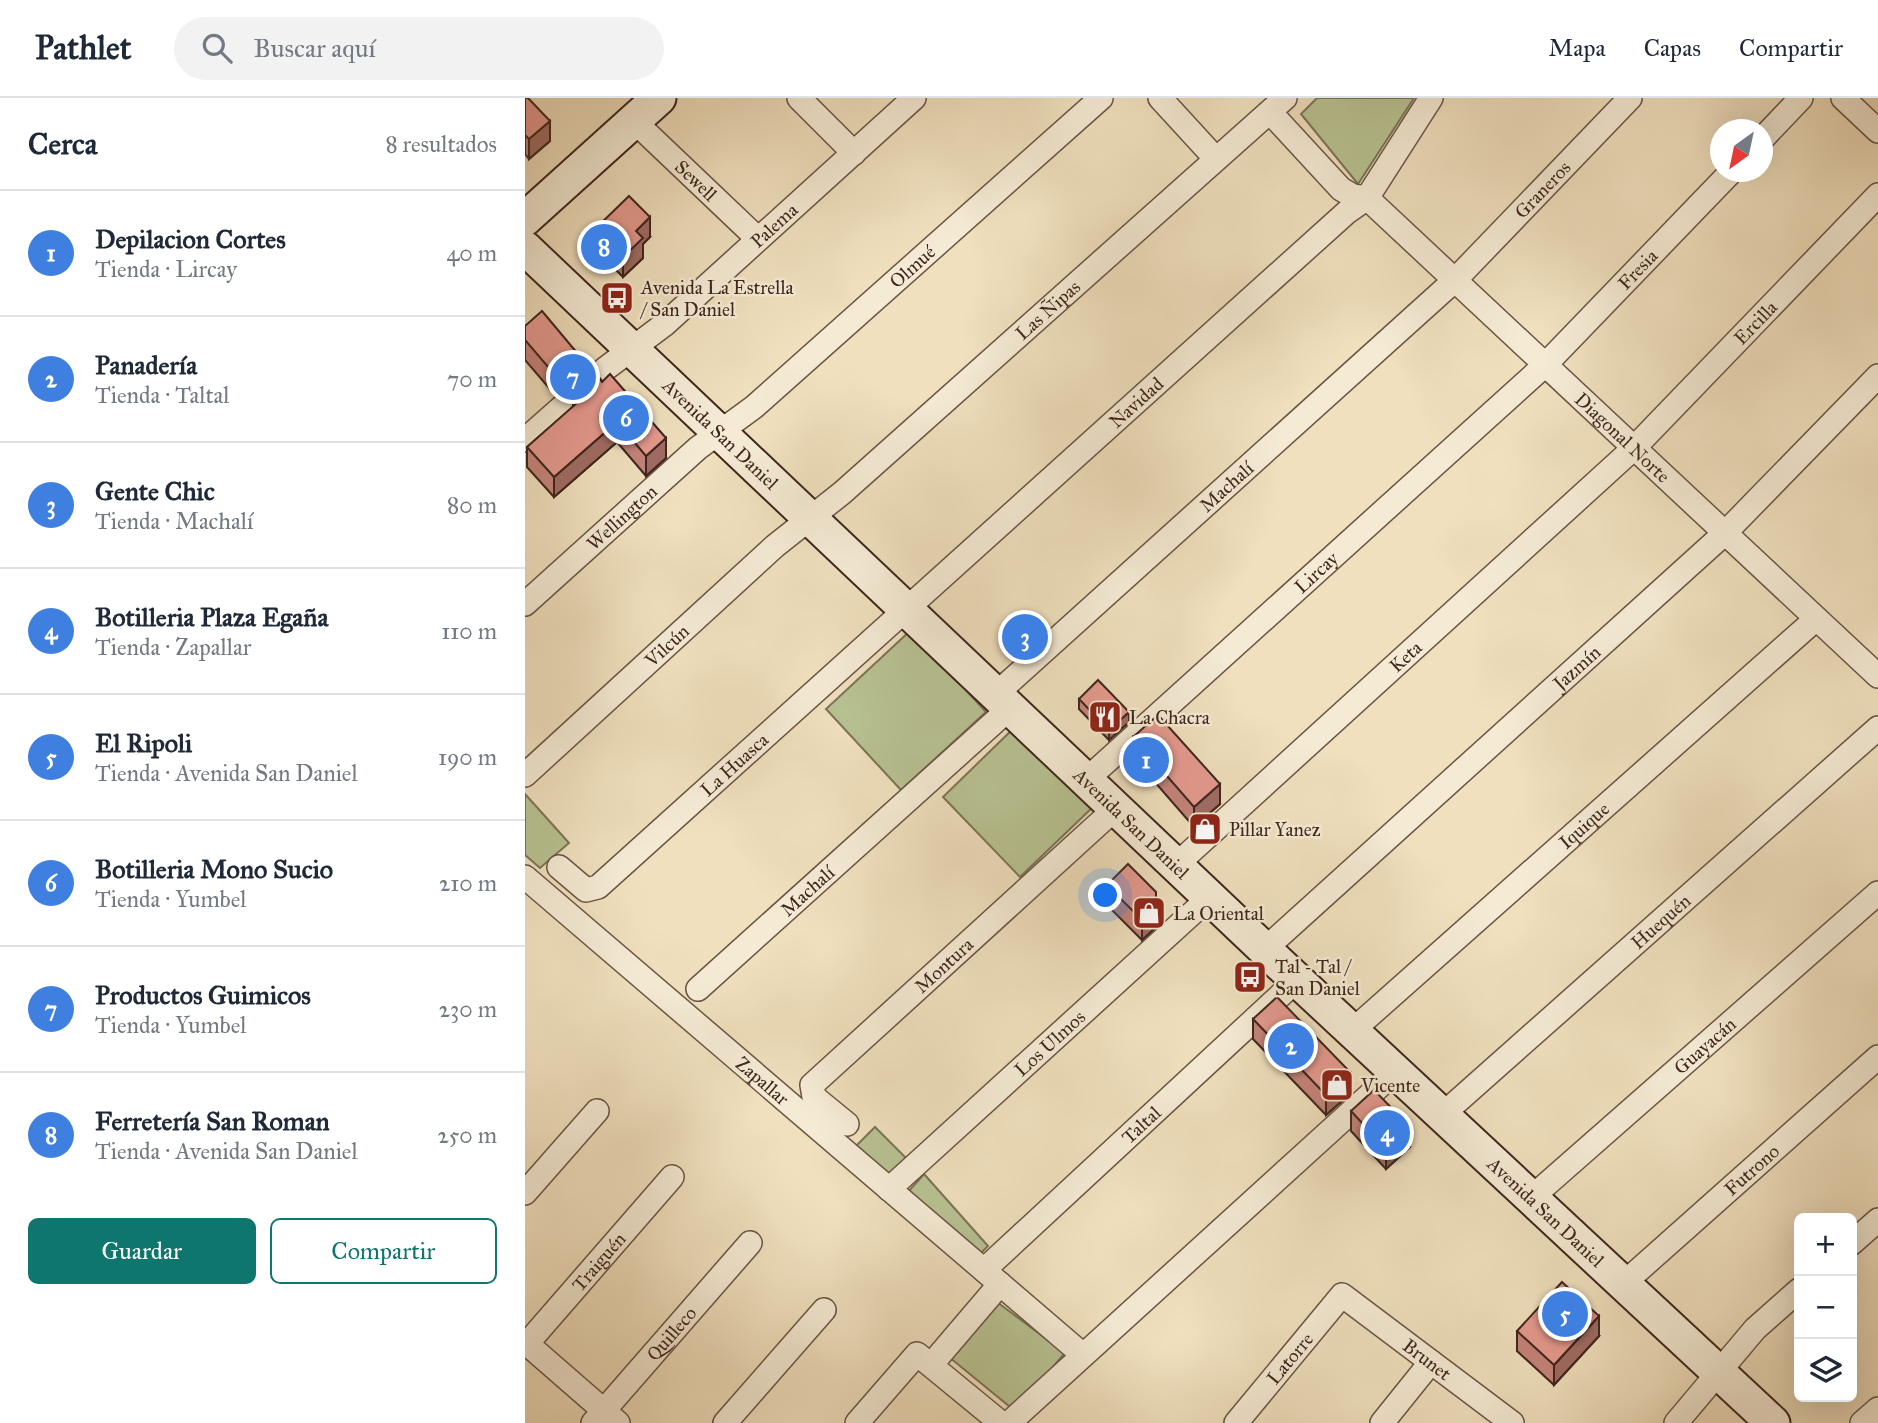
<!DOCTYPE html>
<html lang="es">
<head>
<meta charset="utf-8">
<style>
  body { margin:0; font-family:"IM FELL Great Primer",serif; background:#f2f2f3; color:#1f2937 }
  .controls { position:absolute; right:21px; bottom:21px; display:grid; overflow:hidden; border-radius:10px; box-shadow:0 7px 28px #0002 }
  .controls button { width:63px; height:63px; display:grid; place-items:center; padding:0; border:0; border-bottom:2px solid #e0e1e3; background:#fff; color:#1f2937; font:35px sans-serif }
  .compass { position:absolute; left:1185px; top:21px; width:63px; height:63px; border-radius:50%; background:#fff; box-shadow:0 7px 28px #0002; rotate:213deg }
  .you { position:absolute; left:581px; top:798px; width:24px; height:24px; margin:-18px; border:5px solid #fff; border-radius:50%; background:#1a73e8; box-shadow:0 0 0 10px #1a73e833 }
  .badge { display:grid; place-items:center; width:46px; height:46px; border-radius:50%; background:#0f766e; color:#fff; font-size:23px; font-weight:700 }
  .pin { position:absolute; translate:-50% -50%; border:4px solid #fff; box-shadow:0 2px 7px #0006 }
  .list { margin:0; padding:0; list-style:none }
  h2 { display:flex; justify-content:space-between; align-items:center; height:91px; margin:0; padding:0 28px; font-size:30px }
  h2 small { font-size:23px; font-weight:400; color:#747a83 }
  .list li { display:grid; grid-template-columns:46px 1fr auto; gap:21px; align-items:center; box-sizing:border-box; height:126px; padding:0 28px; border-top:2px solid #e0e1e3 }
  .list b { display:block; font-size:26px; white-space:nowrap }
  .list p { margin:0; font-size:23px; white-space:nowrap; color:#747a83 }
  .list em { font-size:23px; font-style:normal; color:#747a83 }
  .actions { display:flex; gap:14px; padding:21px 28px }
  .actions a { flex:1; padding:16px 0; border:2px solid #0f766e; border-radius:10px; text-align:center; font-size:24px; color:#0f766e }
  .actions .main { background:#0f766e; color:#fff }
  .icon { flex:none; width:38px; height:38px; fill:none; stroke:currentColor; stroke-width:2; stroke-linecap:round; stroke-linejoin:round }
  .map { position:relative; flex:none; width:1353px; height:1325px; overflow:hidden }
  header { display:flex; align-items:center; gap:42px; box-sizing:border-box; height:98px; padding:0 35px; background:#fff; border-bottom:2px solid #e0e1e3 }
  header strong { font-size:33px }
  nav { display:flex; gap:38px; margin-inline-start:auto; font-size:24px }
  .search { width:490px; height:63px; background:#f2f2f3; display:flex; align-items:center; gap:18px; box-sizing:border-box; padding:0 24px; border-radius:38px; color:#747a83; font-size:26px }
  main { display:flex }
  aside { flex:1; background:#fff }
  .map>svg:first-child { display:block }
  .green { fill:#b8c292; stroke:#7b7458; stroke-width:2 }
  .lines { fill:none; stroke-linecap:round; stroke-linejoin:round }
  .street-casing { stroke:#6a5445; stroke-width:26 }
  .secondary-casing { stroke:#3e261d; stroke-width:37 }
  .street { stroke:#f5ebd5; stroke-width:23 }
  .secondary { stroke:#f5ebd5; stroke-width:33 }
  .wall { fill:#c5847b; stroke:#3e261d; stroke-width:2 }
  .shaded-wall { fill:#a06c64; stroke:#3e261d; stroke-width:2 }
  .building { fill:#e59a8f; stroke:#3e261d; stroke-width:2 }
  .labels { text-anchor:middle; dominant-baseline:central; stroke-width:5; stroke-linejoin:round; paint-order:stroke }
  .street-label { font-size:19px; fill:#3e261d; stroke:#f5ebd5 }
  .poi-label { font-size:19px; fill:#3e261d; stroke:#f5ebd5; text-anchor:start }
</style>
</head>
<body>
<header>
<strong>Pathlet</strong>
<div class="search"><svg class="icon" aria-label="search" viewBox="0 0 24 24"><circle cx="10" cy="10" r="6"/><path d="M15 15l6 6"/></svg>Buscar aquí</div>
<nav><a>Mapa</a><a>Capas</a><a>Compartir</a></nav>
</header>
<main>
<aside>
<h2>Cerca<small>8 resultados</small></h2>
<ul class="list">
<li><span class="badge" style="background:#3f7fe0">1</span><div><b>Depilacion Cortes</b><p>Tienda · Lircay</p></div><em>40 m</em></li>
<li><span class="badge" style="background:#3f7fe0">2</span><div><b>Panadería</b><p>Tienda · Taltal</p></div><em>70 m</em></li>
<li><span class="badge" style="background:#3f7fe0">3</span><div><b>Gente Chic</b><p>Tienda · Machalí</p></div><em>80 m</em></li>
<li><span class="badge" style="background:#3f7fe0">4</span><div><b>Botilleria Plaza Egaña</b><p>Tienda · Zapallar</p></div><em>110 m</em></li>
<li><span class="badge" style="background:#3f7fe0">5</span><div><b>El Ripoli</b><p>Tienda · Avenida San Daniel</p></div><em>190 m</em></li>
<li><span class="badge" style="background:#3f7fe0">6</span><div><b>Botilleria Mono Sucio</b><p>Tienda · Yumbel</p></div><em>210 m</em></li>
<li><span class="badge" style="background:#3f7fe0">7</span><div><b>Productos Guimicos</b><p>Tienda · Yumbel</p></div><em>230 m</em></li>
<li><span class="badge" style="background:#3f7fe0">8</span><div><b>Ferretería San Roman</b><p>Tienda · Avenida San Daniel</p></div><em>250 m</em></li>
</ul>
<div class="actions"><a class="main">Guardar</a><a>Compartir</a></div>
</aside>
<div class="map">
<svg width="1353" height="1325" viewBox="0 0 1353 1325">
  <rect width="100%" height="100%" fill="#f0e0be"/>
  <filter id="stains"><feTurbulence type="fractalNoise" baseFrequency=".00286" numOctaves="4"/><feColorMatrix values="0 0 0 0 .2 0 0 0 0 .09 0 0 0 0 .02 0 0 0 .5 -.17"/></filter>
  <radialGradient id="worn" r=".72"><stop offset=".6" stop-color="#630" stop-opacity="0"/><stop offset="1" stop-color="#630" stop-opacity=".3"/></radialGradient>
  <g class="green">
    <polygon points="792,0 889,0 833,86 776,16"/>
    <polygon points="386,532 461,614 376,692 301,611"/>
    <polygon points="492,627 570,707 495,779 418,699"/>
    <polygon points="0,696 44,745 15,770 0,757"/>
    <polygon points="350,1029 382,1061 363,1081 330,1049"/>
    <polygon points="399,1076 463,1148 454,1157 383,1094"/>
    <polygon points="472,1204 540,1255 490,1313 424,1259"/>
  </g>
  <g class="lines">
    <defs>
      <g id="street">
        <polyline points="274,0 329,55"/>
        <polyline points="635,0 691,61"/>
        <polyline points="1318,0 1353,33"/>
        <path id="s1" d="M745,14l71,77 12,7 14,2 511,478"/>
        <path id="s2" d="M109,23l124,118"/>
        <polyline points="1238,40 1276,0"/>
        <path id="s3" d="M0,342l80,-71 60,-45 249,-226"/>
        <path id="s4" d="M0,506l173,-156 56,-41 347,-309"/>
        <path id="s5" d="M471,596l459,-414 175,-182"/>
        <path id="s6" d="M0,677l250,-229 67,-53 443,-395"/>
        <path id="s7" d="M561,682l459,-415 186,-193"/>
        <path id="s8" d="M651,767l458,-417 244,-253"/>
        <path id="s9" d="M34,769l27,23 12,-3 749,-675 20,-14 64,-100"/>
        <path id="s10" d="M0,779l558,478"/>
        <path id="s11" d="M740,851l460,-416 153,-157"/>
        <path id="s12" d="M173,891l312,-281"/>
        <path id="s13" d="M827,933l464,-412"/>
        <path id="s14" d="M917,1017l436,-387"/>
        <path id="s15" d="M322,1026l-33,-27 -2,-12 304,-277"/>
        <path id="s16" d="M364,1091l321,-292"/>
        <polyline points="0,1095 72,1013"/>
        <path id="s17" d="M1006,1100l347,-305"/>
        <polyline points="1327,1145 1353,1122"/>
        <path id="s18" d="M459,1172l313,-290"/>
        <path id="s19" d="M1098,1186l255,-227"/>
        <polyline points="0,1244 93,1325"/>
        <path id="s20" d="M0,1248l147,-169"/>
        <polyline points="406,1267 475,1186"/>
        <path id="s21" d="M68,1325l157,-180"/>
        <polyline points="200,1325 299,1212"/>
        <polyline points="332,1325 392,1256 476,1325"/>
        <polyline points="484,1325 870,974"/>
        <path id="s22" d="M711,1325l106,-128 170,128"/>
        <polyline points="857,1325 906,1264"/>
        <polyline points="1151,1325 1230,1231 1274,1192"/>
        <polyline points="1337,1325 1353,1311"/>
      </g>
      <g id="secondary">
        <polyline points="0,121 134,0"/>
        <path id="s23" d="M0,150l756,717 492,458"/>
      </g>
    </defs>
    <use href="#street" class="street-casing"/>
    <use href="#secondary" class="secondary-casing"/>
    <use href="#street" class="street"/>
    <use href="#secondary" class="secondary"/>
  </g>
  <g class="wall">
    <polygon points="0,0 25,43 4,61 0,56"/>
    <polygon points="70,131 125,139 118,146 118,160 98,179 70,151"/>
    <polygon points="0,228 53,276 30,297 0,262"/>
    <polygon points="72,277 141,360 121,378 92,344 29,399 2,369 2,349 48,309 48,298"/>
    <polygon points="483,535 516,537 495,555 483,540"/>
    <polygon points="554,601 604,624 584,642 554,611"/>
    <polygon points="608,639 695,706 669,729 608,659"/>
    <polygon points="582,787 631,829 617,842 582,807"/>
    <polygon points="728,921 826,995 801,1017 728,941"/>
    <polygon points="826,1013 885,1049 861,1071 826,1033"/>
    <polygon points="992,1233 1074,1238 1029,1287 992,1253"/>
  </g>
  <g class="shaded-wall">
    <polygon points="25,23 25,43 4,61 4,41"/>
    <polygon points="125,119 125,139 118,146 118,160 98,179 98,159 111,133"/>
    <polygon points="53,256 53,276 30,297 30,277"/>
    <polygon points="92,324 92,344 29,399 29,379"/>
    <polygon points="141,340 141,360 121,378 121,358"/>
    <polygon points="516,532 516,537 495,555 495,550"/>
    <polygon points="604,614 604,624 584,642 584,632"/>
    <polygon points="695,686 695,706 669,729 669,709"/>
    <polygon points="631,809 631,829 617,842 617,822"/>
    <polygon points="826,975 826,995 801,1017 801,997"/>
    <polygon points="885,1029 885,1049 861,1071 861,1051"/>
    <polygon points="1074,1218 1074,1238 1029,1287 1029,1267"/>
  </g>
  <g class="building">
    <polygon points="0,0 3,0 25,23 4,41 0,37"/>
    <polygon points="104,98 125,119 111,133 118,140 98,159 70,131"/>
    <polygon points="17,213 53,256 30,277 0,242 0,228"/>
    <polygon points="85,276 141,340 121,358 92,324 29,379 2,349 53,304 48,298 72,277 77,284"/>
    <polygon points="504,518 516,532 495,550 483,535"/>
    <polygon points="573,582 604,614 584,632 554,601"/>
    <polygon points="633,617 695,686 669,709 608,639"/>
    <polygon points="603,766 631,794 631,809 617,822 582,787"/>
    <polygon points="752,899 826,975 801,997 728,921"/>
    <polygon points="849,992 885,1029 861,1051 826,1013"/>
    <polygon points="1037,1184 1074,1218 1029,1267 992,1233"/>
  </g>
  <defs>
    <symbol id="bus-square" viewBox="-11 -11 22 22"><rect x="-9" y="-9" width="18" height="18" rx="4" fill="#8f2418" stroke="#f5ebd5"/><path d="M-5-6H5V4H4V6H2V4H-2V6H-4V4H-5ZM-3.5-4V0h7V-4ZM-3.5 1.2v1.5H-2V1.2ZM2 1.2v1.5H3.5V1.2Z" fill="#fff"/></symbol>
    <symbol id="restaurant-square" viewBox="-11 -11 22 22"><rect x="-9" y="-9" width="18" height="18" rx="4" fill="#8f2418" stroke="#f5ebd5"/><path d="M-5-6h1v4h1v-4h1v4h1v-4h1v5L-1.5 .5V6h-2V.5L-5-1ZM5-6V6H3V1.5H1.5Q1.5-4 5-6Z" fill="#fff"/></symbol>
    <symbol id="shop-square" viewBox="-11 -11 22 22"><rect x="-9" y="-9" width="18" height="18" rx="4" fill="#8f2418" stroke="#f5ebd5"/><path d="M-5-2.5h2.3a2.7 3.5 0 0 1 5.4 0H5L5.5 6h-11ZM-1.5-2.5h3a1.5 2.3 0 0 0-3 0Z" fill="#fff"/></symbol>
  </defs>
  <g fill-rule="evenodd">
    <use href="#bus-square" x="73" y="181" width="38" height="38"/>
    <use href="#restaurant-square" x="561" y="600" width="38" height="38"/>
    <use href="#shop-square" x="661" y="712" width="38" height="38"/>
    <use href="#shop-square" x="605" y="796" width="38" height="38"/>
    <use href="#bus-square" x="706" y="860" width="38" height="38"/>
    <use href="#shop-square" x="793" y="968" width="38" height="38"/>
  </g>
  <g class="labels">
    <g class="street-label">
      <text stroke="none"><textPath href="#s2" startOffset="86">Sewell</textPath></text>
      <text stroke="none"><textPath href="#s5" startOffset="744">Graneros</textPath></text>
      <text stroke="none"><textPath href="#s3" startOffset="329">Palema</textPath></text>
      <text stroke="none"><textPath href="#s4" startOffset="514">Olmué</textPath></text>
      <text stroke="none"><textPath href="#s7" startOffset="752">Fresia</textPath></text>
      <text stroke="none"><textPath href="#s6" startOffset="700">Las Ñipas</textPath></text>
      <text stroke="none"><textPath href="#s8" startOffset="794">Ercilla</textPath></text>
      <text stroke="none"><textPath href="#s9" startOffset="772">Navidad</textPath></text>
      <text stroke="none"><textPath href="#s23" startOffset="270">Avenida San Daniel</textPath></text>
      <text stroke="none"><textPath href="#s1" startOffset="483">Diagonal Norte</textPath></text>
      <text stroke="none"><textPath href="#s5" startOffset="310">Machalí</textPath></text>
      <text stroke="none"><textPath href="#s4" startOffset="130">Wellington</textPath></text>
      <text stroke="none"><textPath href="#s7" startOffset="310">Lircay</textPath></text>
      <text stroke="none"><textPath href="#s6" startOffset="192">Vilcún</textPath></text>
      <text stroke="none"><textPath href="#s8" startOffset="310">Keta</textPath></text>
      <text stroke="none"><textPath href="#s11" startOffset="420">Jazmín</textPath></text>
      <text stroke="none"><textPath href="#s9" startOffset="231">La Huasca</textPath></text>
      <text stroke="none"><textPath href="#s23" startOffset="836">Avenida San Daniel</textPath></text>
      <text stroke="none"><textPath href="#s13" startOffset="310">Iquique</textPath></text>
      <text stroke="none"><textPath href="#s12" startOffset="147">Machalí</textPath></text>
      <text stroke="none"><textPath href="#s14" startOffset="292">Huequén</textPath></text>
      <text stroke="none"><textPath href="#s15" startOffset="233">Montura</textPath></text>
      <text stroke="none"><textPath href="#s16" startOffset="217">Los Ulmos</textPath></text>
      <text stroke="none"><textPath href="#s17" startOffset="231">Guayacán</textPath></text>
      <text stroke="none"><textPath href="#s10" startOffset="313">Zapallar</textPath></text>
      <text stroke="none"><textPath href="#s18" startOffset="214">Taltal</textPath></text>
      <text stroke="none"><textPath href="#s19" startOffset="172">Futrono</textPath></text>
      <text stroke="none"><textPath href="#s23" startOffset="1404">Avenida San Daniel</textPath></text>
      <text stroke="none"><textPath href="#s20" startOffset="112">Traiguén</textPath></text>
      <text stroke="none"><textPath href="#s21" startOffset="119">Quilleco</textPath></text>
      <text stroke="none"><textPath href="#s22" startOffset="84">Latorre</textPath></text>
      <text stroke="none"><textPath href="#s22" startOffset="273">Brunet</textPath></text>
    </g>
    <g class="poi-label">
      <text x="116" y="189">Avenida La Estrella<tspan x="116" dy="22">/ San Daniel</tspan></text>
      <text x="604" y="619">La Chacra</text>
      <text x="704" y="731">Pillar Yanez</text>
      <text x="648" y="815">La Oriental</text>
      <text x="750" y="868">Tal - Tal /<tspan x="750" dy="22">San Daniel</tspan></text>
      <text x="836" y="987">Vicente</text>
    </g>
  </g>
  <rect width="100%" height="100%" filter="url(#stains)"/>
  <rect width="100%" height="100%" fill="url(#worn)"/>
</svg>
<div class="controls">
<button>+</button>
<button>−</button>
<button><svg class="icon" aria-label="layers" viewBox="0 0 24 24"><path d="M12 4l9 5-9 5-9-5zM3 14l9 5 9-5"/></svg></button>
</div>
<svg class="compass" viewBox="-18 -18 36 36"><path d="M0-13l5 13h-10z" fill="#e53935"/><path d="M0 13l5-13h-10z" fill="#747a83"/></svg>
<div class="you"></div>
<div class="pin badge" style="left:621px;top:662px;background:#3f7fe0">1</div>
<div class="pin badge" style="left:766px;top:948px;background:#3f7fe0">2</div>
<div class="pin badge" style="left:500px;top:539px;background:#3f7fe0">3</div>
<div class="pin badge" style="left:862px;top:1035px;background:#3f7fe0">4</div>
<div class="pin badge" style="left:1040px;top:1216px;background:#3f7fe0">5</div>
<div class="pin badge" style="left:101px;top:320px;background:#3f7fe0">6</div>
<div class="pin badge" style="left:48px;top:279px;background:#3f7fe0">7</div>
<div class="pin badge" style="left:79px;top:149px;background:#3f7fe0">8</div>
</div>
</main>
</body>
</html>
